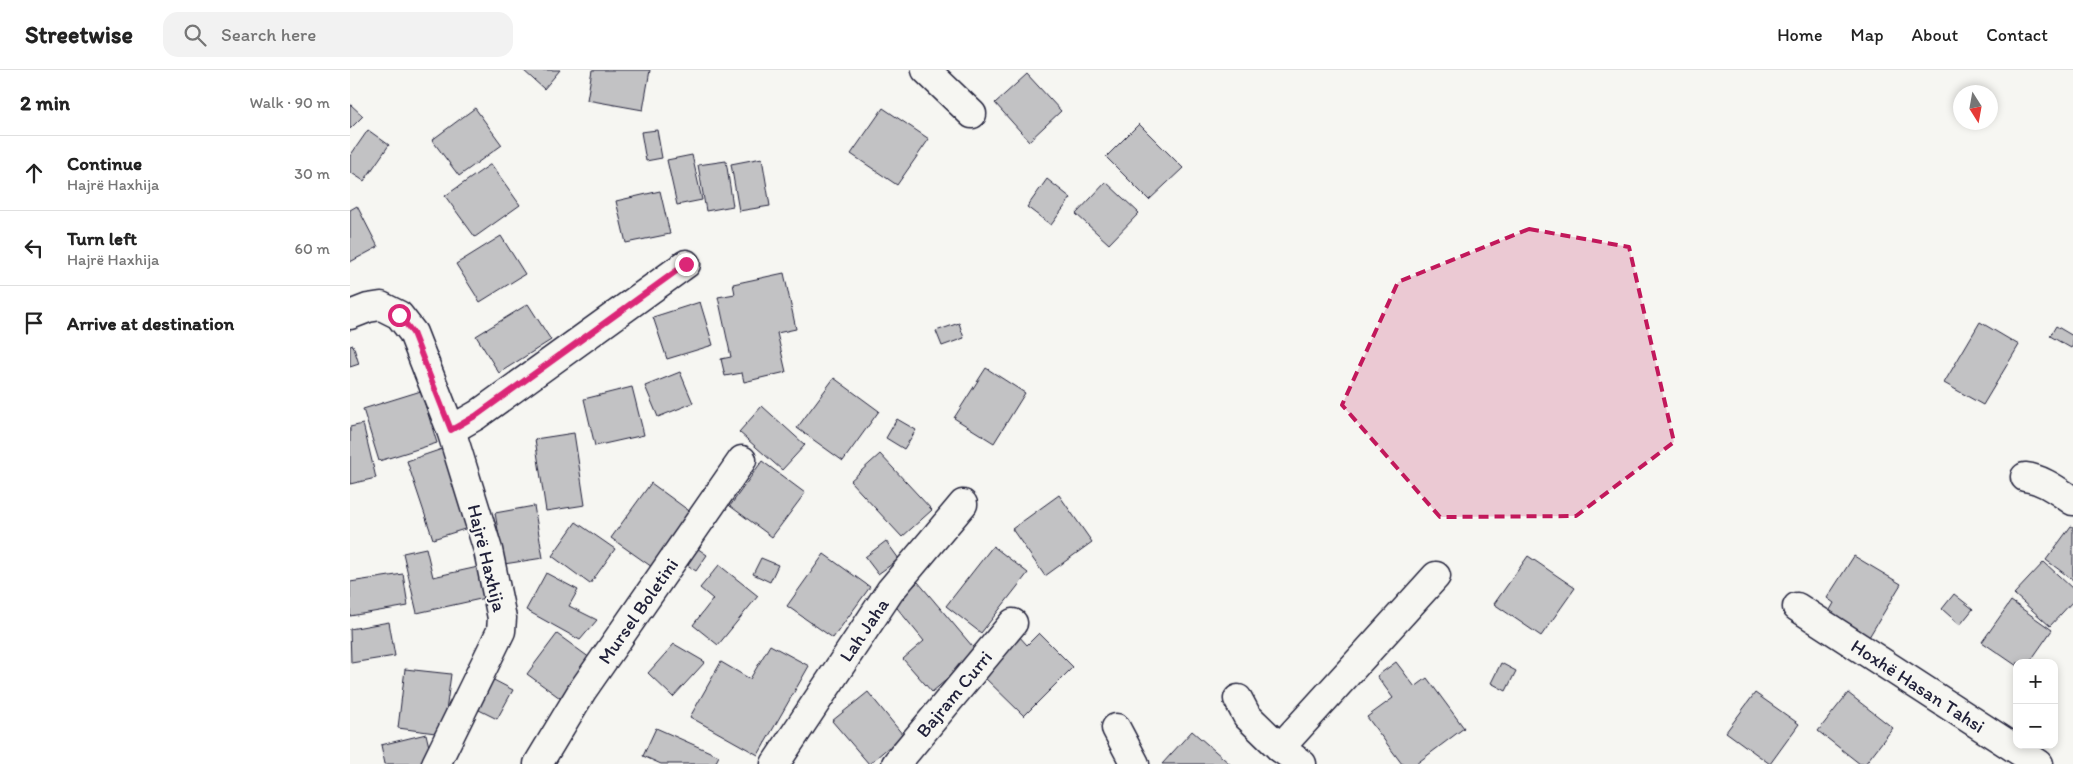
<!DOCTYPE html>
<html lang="en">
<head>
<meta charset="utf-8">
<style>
  body { margin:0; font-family:Itim,sans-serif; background:#f2f2f2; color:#222 }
  .controls { position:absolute; right:15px; bottom:15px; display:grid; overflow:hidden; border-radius:10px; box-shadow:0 2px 8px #0003 }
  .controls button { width:45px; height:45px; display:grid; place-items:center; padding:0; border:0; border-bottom:1px solid #e0e0e0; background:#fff; color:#222; font:25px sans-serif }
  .compass { position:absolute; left:1603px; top:15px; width:45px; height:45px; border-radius:50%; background:#fff; box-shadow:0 2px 8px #0003; rotate:169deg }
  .stop { position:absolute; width:15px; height:15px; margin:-11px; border:4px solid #db2777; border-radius:50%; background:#fff }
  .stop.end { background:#db2777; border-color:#fff; box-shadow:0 1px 5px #0008 }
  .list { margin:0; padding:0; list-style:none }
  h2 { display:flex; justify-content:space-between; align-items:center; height:65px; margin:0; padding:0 20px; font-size:21px }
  h2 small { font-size:16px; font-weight:400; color:#767676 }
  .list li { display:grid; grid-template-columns:32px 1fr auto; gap:15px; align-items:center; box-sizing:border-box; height:75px; padding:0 20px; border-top:1px solid #e0e0e0 }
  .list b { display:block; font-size:19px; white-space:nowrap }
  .list p { margin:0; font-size:16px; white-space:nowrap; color:#767676 }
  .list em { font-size:16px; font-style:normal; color:#767676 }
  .icon { flex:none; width:28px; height:28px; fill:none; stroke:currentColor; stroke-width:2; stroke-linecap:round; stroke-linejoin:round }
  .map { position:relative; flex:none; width:1723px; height:694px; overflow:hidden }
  header { display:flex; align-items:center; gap:30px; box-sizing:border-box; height:70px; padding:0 25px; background:#fff; border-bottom:1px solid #e0e0e0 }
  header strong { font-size:24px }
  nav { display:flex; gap:28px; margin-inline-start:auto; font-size:18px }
  .search { width:350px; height:45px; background:#f2f2f2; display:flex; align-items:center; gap:12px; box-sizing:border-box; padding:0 18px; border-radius:15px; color:#767676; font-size:19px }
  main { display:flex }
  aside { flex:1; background:#fff }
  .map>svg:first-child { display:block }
  .building { fill:#c2c2c4; stroke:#22223b }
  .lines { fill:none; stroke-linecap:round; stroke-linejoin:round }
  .minor-casing { stroke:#22223b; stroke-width:31 }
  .minor { stroke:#f6f6f2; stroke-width:28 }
  .route { stroke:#db2777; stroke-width:6 }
  .marked { fill:#c2185b; fill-opacity:0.2; stroke:#c2185b; stroke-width:4; stroke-dasharray:10 6; stroke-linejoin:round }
  .labels { text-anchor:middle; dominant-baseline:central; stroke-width:4; stroke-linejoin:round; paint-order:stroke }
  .street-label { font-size:19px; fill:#22223b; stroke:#f6f6f2 }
</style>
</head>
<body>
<header>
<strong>Streetwise</strong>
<div class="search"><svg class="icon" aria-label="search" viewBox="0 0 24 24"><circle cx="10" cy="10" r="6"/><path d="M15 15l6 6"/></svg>Search here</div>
<nav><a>Home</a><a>Map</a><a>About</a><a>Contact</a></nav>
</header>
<main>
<aside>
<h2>2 min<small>Walk · 90 m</small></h2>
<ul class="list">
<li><svg class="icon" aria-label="ahead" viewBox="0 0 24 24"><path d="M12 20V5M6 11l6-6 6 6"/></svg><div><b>Continue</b><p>Hajrë Haxhija</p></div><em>30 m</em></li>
<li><svg class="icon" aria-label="left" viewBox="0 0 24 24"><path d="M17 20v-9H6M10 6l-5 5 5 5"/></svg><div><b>Turn left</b><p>Hajrë Haxhija</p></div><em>60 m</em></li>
<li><svg class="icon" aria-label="arrive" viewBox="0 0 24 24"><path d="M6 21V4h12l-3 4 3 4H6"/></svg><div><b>Arrive at destination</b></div></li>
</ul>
</aside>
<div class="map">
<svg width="1723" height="694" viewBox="0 0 1723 694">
  <rect width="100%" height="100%" fill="#f6f6f2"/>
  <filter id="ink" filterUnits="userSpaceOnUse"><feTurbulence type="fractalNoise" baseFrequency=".02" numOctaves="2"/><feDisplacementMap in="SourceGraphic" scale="10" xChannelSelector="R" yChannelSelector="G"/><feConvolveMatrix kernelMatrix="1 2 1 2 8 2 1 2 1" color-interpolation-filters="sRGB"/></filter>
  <g filter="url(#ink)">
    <g class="building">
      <polygon points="173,0 210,0 194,19"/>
      <polygon points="242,0 300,0 293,40 237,30"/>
      <polygon points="677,4 711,41 679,71 645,33"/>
      <polygon points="0,34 13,46 0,59"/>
      <polygon points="125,38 152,75 109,106 82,70"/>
      <polygon points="533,38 579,69 547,115 501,84"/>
      <polygon points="789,54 833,98 799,130 756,87"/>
      <polygon points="18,60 39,75 14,111 0,102 0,86"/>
      <polygon points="307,60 312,88 296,91 291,62"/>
      <polygon points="342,85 352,130 327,135 317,90"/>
      <polygon points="412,88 420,136 389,141 381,94"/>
      <polygon points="376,91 383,136 356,141 348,95"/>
      <polygon points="141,94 170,135 125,167 95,126"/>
      <polygon points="697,109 721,128 701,155 677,137"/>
      <polygon points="756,112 789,143 759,174 726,144"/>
      <polygon points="310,121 320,164 276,173 266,131"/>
      <polygon points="7,136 28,177 0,192 0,140"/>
      <polygon points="151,166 175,204 130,232 106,194"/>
      <polygon points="434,203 446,259 427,263 436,302 394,312 392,303 375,306 371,289 381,287 368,227 385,224 383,214"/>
      <polygon points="350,232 363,275 317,289 303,247"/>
      <polygon points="178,234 201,270 149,303 126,266"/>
      <polygon points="1630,252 1669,275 1633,335 1594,313"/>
      <polygon points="609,253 614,268 592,276 586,261"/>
      <polygon points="1706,256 1723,266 1723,275 1721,278 1700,266"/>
      <polygon points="3,275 9,294 0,297 0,276"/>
      <polygon points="636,298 675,323 644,373 604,348"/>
      <polygon points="330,302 343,333 308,347 295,316"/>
      <polygon points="484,308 529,341 493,391 447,358"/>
      <polygon points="282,317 294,365 245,376 234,329"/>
      <polygon points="71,321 87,373 29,391 13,339"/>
      <polygon points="412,336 455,375 432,400 389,362"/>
      <polygon points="547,349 566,360 554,379 536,368"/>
      <polygon points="13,354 26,408 0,414 0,357"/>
      <polygon points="224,363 235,435 196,441 185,369"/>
      <polygon points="95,378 121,457 83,469 57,391"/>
      <polygon points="530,384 582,440 552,467 500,411"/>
      <polygon points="412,391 455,423 422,467 380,436"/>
      <polygon points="301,413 342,443 302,497 261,468"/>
      <polygon points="709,425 742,472 695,506 662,459"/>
      <polygon points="184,436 193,488 154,494 145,443"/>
      <polygon points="226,452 265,479 240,514 202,486"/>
      <polygon points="1721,456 1723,457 1723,510 1696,490"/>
      <polygon points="536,471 549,489 528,504 515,487"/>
      <polygon points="643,476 678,503 631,563 596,536"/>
      <polygon points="76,478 83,507 128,497 135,528 67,543 53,483"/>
      <polygon points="347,478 357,485 346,501 336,494"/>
      <polygon points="474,484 520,517 483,568 437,536"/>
      <polygon points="1178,486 1225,518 1191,566 1144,534"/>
      <polygon points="1504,486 1551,514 1516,572 1476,547 1484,533 1477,528"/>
      <polygon points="411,488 428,495 420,512 403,504"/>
      <polygon points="1694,492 1723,519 1723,531 1700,556 1664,524"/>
      <polygon points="369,495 408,526 368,575 343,555 363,529 350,518"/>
      <polygon points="196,503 228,520 219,536 247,550 230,570 176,540"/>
      <polygon points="53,504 58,536 0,546 0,512"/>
      <polygon points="568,512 628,583 582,622 553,589 574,571 543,533"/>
      <polygon points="1604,524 1623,539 1610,555 1592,539"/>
      <polygon points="1661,531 1702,560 1679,593 1667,593 1667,596 1632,572"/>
      <polygon points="39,552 45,586 1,593 0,559"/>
      <polygon points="689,563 723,597 674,646 630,603 668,565 677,575"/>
      <polygon points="207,564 240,588 210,628 177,604"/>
      <polygon points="324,574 355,592 323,627 298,603"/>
      <polygon points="420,575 459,596 408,685 340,647 371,592 400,609"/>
      <polygon points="1046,592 1065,617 1077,608 1114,658 1066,694 1052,694 1017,647 1043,628 1027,606"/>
      <polygon points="1151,593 1166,601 1156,621 1141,613"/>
      <polygon points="55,599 101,604 93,664 48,658"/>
      <polygon points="140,608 163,620 147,649 125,638"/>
      <polygon points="518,622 553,665 519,694 482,651"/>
      <polygon points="1405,623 1449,654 1420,694 1376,662"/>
      <polygon points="1498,623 1543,658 1515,694 1510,694 1468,661"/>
      <polygon points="306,658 369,686 365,694 311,694 293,686"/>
      <polygon points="842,661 880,694 812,694"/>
      <polygon points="76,664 83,694 35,694 31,675"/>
    </g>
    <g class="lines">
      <defs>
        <g id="minor">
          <polyline points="576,0 622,44"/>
          <polyline points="0,245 18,238 31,236 49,245 63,263 101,360 138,480 152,548 151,561 86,694"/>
          <polyline points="101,360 127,345 336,194"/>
          <path d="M1675,407c18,2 33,14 48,24"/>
          <polyline points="1447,537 1689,694"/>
          <polyline points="888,629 897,646 930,678 952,694"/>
          <polyline points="766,658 785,694"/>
          <polyline points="930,678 1086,506"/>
          <polyline points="188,694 232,621 392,390"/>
          <polyline points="425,694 540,521 613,434"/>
          <polyline points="546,694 663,553"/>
        </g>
      </defs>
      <use href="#minor" class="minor-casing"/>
      <use href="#minor" class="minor"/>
    </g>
  </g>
  <g class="lines" filter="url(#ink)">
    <polyline class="route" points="49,245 63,263 101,360 127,345 336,194"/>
  </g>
  <path class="marked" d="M1179,159l100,18 45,195 -98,74 -136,1 -98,-112 56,-123z"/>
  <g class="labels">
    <g class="street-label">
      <text transform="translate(137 488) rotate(76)">Hajrë Haxhija</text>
      <text transform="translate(288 541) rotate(-55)">Mursel Boletini</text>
      <text transform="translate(514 560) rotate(-56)">Lah Jaha</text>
      <text transform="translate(1568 616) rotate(33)">Hoxhë Hasan Tahsi</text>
      <text transform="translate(604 624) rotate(-50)">Bajram Curri</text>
    </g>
  </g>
</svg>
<div class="controls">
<button>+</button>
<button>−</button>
</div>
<svg class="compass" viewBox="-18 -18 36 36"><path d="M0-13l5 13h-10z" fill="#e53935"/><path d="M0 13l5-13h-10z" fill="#767676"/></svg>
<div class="stop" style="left:49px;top:245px"></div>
<div class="stop end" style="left:336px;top:194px"></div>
</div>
</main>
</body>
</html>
